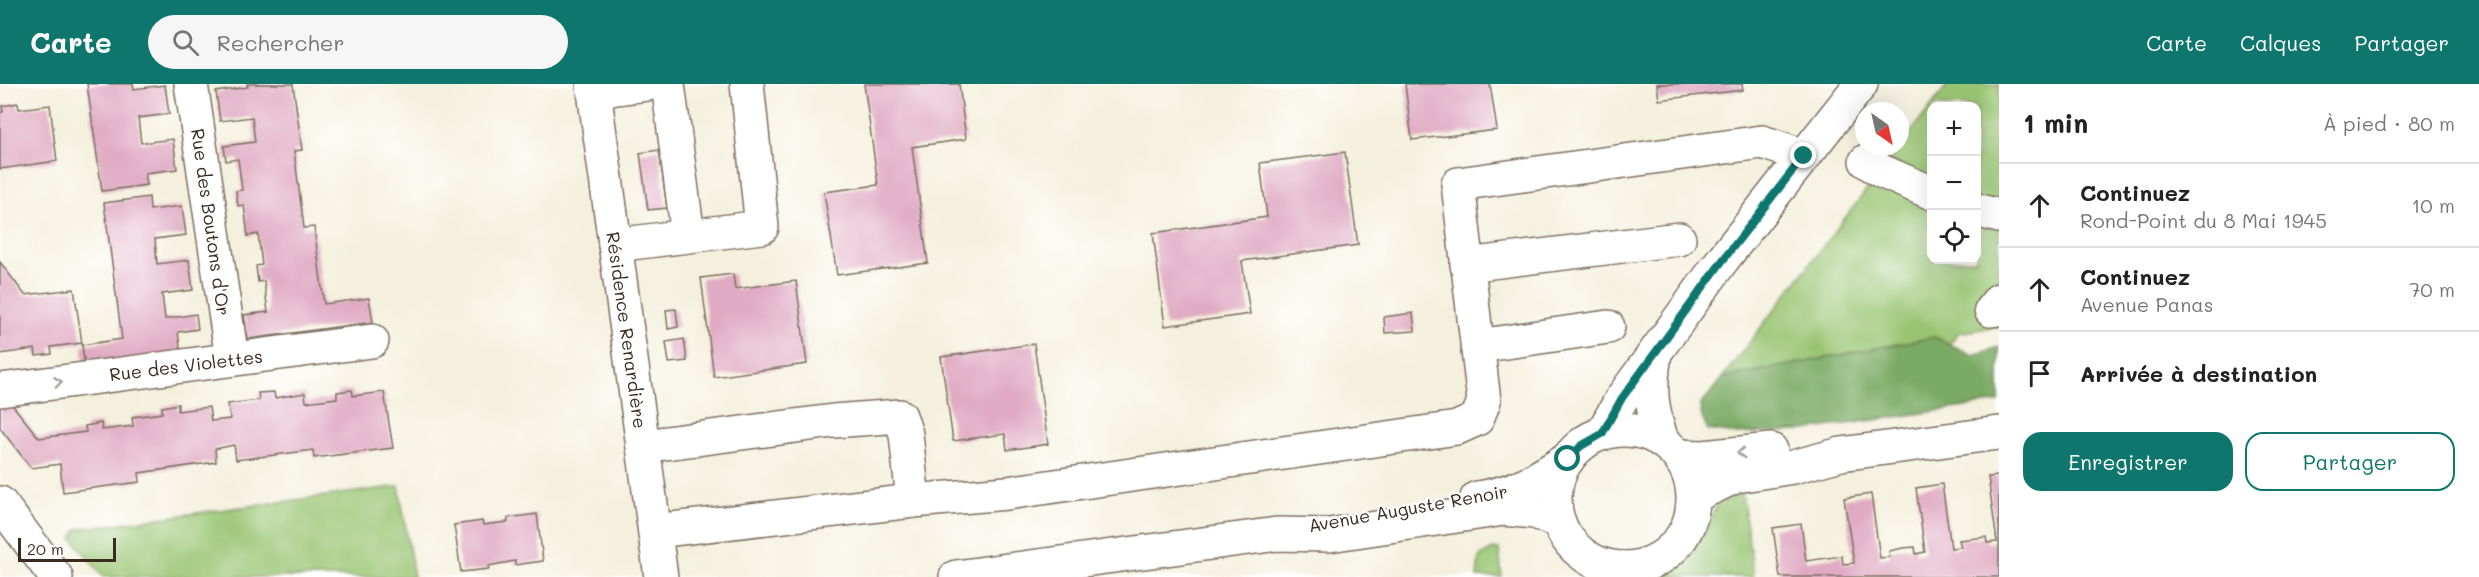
<!DOCTYPE html>
<html lang="fr">
<head>
<meta charset="utf-8">
<style>
  body { margin:0; font-family:Mali,sans-serif; background:#f6f6f6; color:#222 }
  .controls { position:absolute; right:18px; top:18px; display:grid; overflow:hidden; border-radius:12px; box-shadow:0 6px 24px #0002 }
  .controls button { width:54px; height:54px; display:grid; place-items:center; padding:0; border:0; border-bottom:2px solid #e0e0e0; background:#fff; color:#222; font:30px sans-serif }
  .compass { position:absolute; left:1855px; top:18px; width:54px; height:54px; border-radius:50%; background:#fff; box-shadow:0 6px 24px #0002; rotate:146deg }
  .scale { position:absolute; left:18px; bottom:15px; width:98px; box-sizing:border-box; padding-left:6px; border:3px solid #3b2a1e; border-top:0; font-size:16px; line-height:21px; white-space:nowrap; color:#3b2a1e; -webkit-text-stroke:4px #fff; paint-order:stroke }
  .stop { position:absolute; width:18px; height:18px; margin:-14px; border:4px solid #0f766e; border-radius:50%; background:#fff }
  .stop.end { background:#0f766e; border-color:#fff; box-shadow:0 2px 6px #0008 }
  .list { margin:0; padding:0; list-style:none }
  h2 { display:flex; justify-content:space-between; align-items:center; height:78px; margin:0; padding:0 24px; font-size:26px }
  h2 small { font-size:20px; font-weight:400; color:#767676 }
  .list li { display:grid; grid-template-columns:39px 1fr auto; gap:18px; align-items:center; box-sizing:border-box; height:84px; padding:0 24px; border-top:2px solid #e0e0e0 }
  .list b { display:block; font-size:22px; white-space:nowrap }
  .list p { margin:0; font-size:20px; white-space:nowrap; color:#767676 }
  .list em { font-size:20px; font-style:normal; color:#767676 }
  .actions { display:flex; gap:12px; padding:18px 24px }
  .actions a { flex:1; padding:14px 0; border:2px solid #0f766e; border-radius:18px; text-align:center; font-size:21px; color:#0f766e }
  .actions .main { background:#0f766e; color:#fff }
  .icon { flex:none; width:33px; height:33px; fill:none; stroke:currentColor; stroke-width:2; stroke-linecap:round; stroke-linejoin:round }
  .map { position:relative; flex:none; width:1999px; height:493px; overflow:hidden }
  header { display:flex; align-items:center; gap:36px; box-sizing:border-box; height:84px; padding:0 30px; background:#0f766e; color:#fff }
  header strong { font-size:28px }
  nav { display:flex; gap:33px; margin-inline-start:auto; font-size:21px }
  .search { width:420px; height:54px; background:#f6f6f6; display:flex; align-items:center; gap:15px; box-sizing:border-box; padding:0 21px; border-radius:33px; color:#767676; font-size:22px }
  main { display:flex }
  aside { flex:1; background:#fff }
  .map>svg:first-child { display:block }
  .green { fill:#99c572; stroke:#6a7848; stroke-width:1.5; fill-rule:evenodd }
  .forest { fill:#7aaa64; stroke:#5a6a41; stroke-width:1.5 }
  .building { fill:#e0aac2 }
  .lines { fill:none; stroke-linecap:round; stroke-linejoin:round }
  .minor-casing { stroke:#7c6f61; stroke-width:36 }
  .major-casing { stroke:#7c6f61; stroke-width:36 }
  .minor { stroke:#fff; stroke-width:33 }
  .major { stroke:#fff; stroke-width:33 }
  .oneway { stroke:#a79f9a }
  .route { stroke:#0f766e; stroke-width:8 }
  .labels { text-anchor:middle; dominant-baseline:central; stroke-width:4.5; stroke-linejoin:round; paint-order:stroke }
  .street-label { font-size:18px; fill:#3b2a1e; stroke:#fff }
</style>
</head>
<body>
<header>
<strong>Carte</strong>
<div class="search"><svg class="icon" aria-label="search" viewBox="0 0 24 24"><circle cx="10" cy="10" r="6"/><path d="M15 15l6 6"/></svg>Rechercher</div>
<nav><a>Carte</a><a>Calques</a><a>Partager</a></nav>
</header>
<main>
<div class="map">
<svg width="1999" height="493" viewBox="0 0 1999 493">
  <rect width="100%" height="100%" fill="#fff"/>
  <filter id="ink" filterUnits="userSpaceOnUse"><feTurbulence type="fractalNoise" baseFrequency=".0167" numOctaves="2"/><feDisplacementMap in="SourceGraphic" scale="12" xChannelSelector="R" yChannelSelector="G"/><feConvolveMatrix kernelMatrix="1 2 1 2 8 2 1 2 1" color-interpolation-filters="sRGB"/></filter>
  <filter id="wash" filterUnits="userSpaceOnUse"><feTurbulence type="fractalNoise" baseFrequency=".008" numOctaves="4" result="noise"/><feDisplacementMap in="SourceGraphic" scale="24" xChannelSelector="R" yChannelSelector="G"/><feGaussianBlur stdDeviation="1.35" result="paint"/><feColorMatrix in="noise" values="0 0 0 0 0 0 0 0 0 0 0 0 0 0 0 0 0 1.4 0 .05"/><feComposite in="paint" operator="in"/></filter>
  <g filter="url(#wash)">
    <rect width="100%" height="100%" fill="#f4f0dd"/>
    <g class="green">
      <path d="M1948,0h51v242l-41,7 -9,11 -15,-7 -212,41zM1932,22h44v154h-44z"/>
      <polygon points="399,402 414,493 103,493 72,454 78,445"/>
      <polygon points="1742,409 1754,493 1664,493 1674,488 1692,471 1718,419"/>
      <polygon points="1493,465 1499,465 1502,493 1477,493 1479,473"/>
    </g>
    <polygon class="forest" points="1934,253 1973,271 1999,263 1999,318 1798,347 1736,350 1708,346 1702,334 1700,322 1722,294"/>
    <g id="blocks">
      <g class="building">
        <polygon points="87,0 133,0 134,5 165,1 169,30 138,34 141,59 173,55 177,85 145,89 147,101 102,107"/>
        <polygon points="247,0 293,0 302,66 294,67 304,144 314,143 324,220 369,214 373,238 248,255 244,231 268,228 264,197 258,198 256,182 262,181 258,150 248,152 244,121 238,122 236,107 242,106 238,75 226,77 224,62 255,58 252,33 220,37 216,8 248,3"/>
        <polygon points="864,0 959,0 966,55 912,63 928,179 837,191 824,108 878,101"/>
        <polygon points="1405,0 1490,0 1497,46 1412,56"/>
        <polygon points="1657,0 1742,0 1743,6 1659,16"/>
        <polygon points="18,19 19,25 50,21 57,77 0,85 0,28 3,28 2,22"/>
        <polygon points="659,66 667,124 648,126 640,69"/>
        <polygon points="1345,68 1358,161 1242,177 1250,230 1165,242 1153,149 1267,133 1260,79"/>
        <polygon points="149,113 150,126 182,122 186,151 155,155 157,180 189,176 193,206 162,210 165,235 196,230 198,245 178,248 181,271 85,284 82,261 122,255 104,119"/>
        <polygon points="0,178 25,211 74,205 82,259 51,263 52,270 36,272 35,265 0,270"/>
        <polygon points="733,190 735,205 796,197 807,280 714,293 701,194"/>
        <polygon points="676,225 678,243 668,245 666,226"/>
        <polygon points="1413,229 1415,247 1385,249 1384,233"/>
        <polygon points="684,255 687,277 669,279 666,258"/>
        <polygon points="1034,260 1048,360 1007,366 1005,350 953,357 941,273"/>
        <polygon points="352,306 353,312 384,308 393,364 314,374 313,366 236,376 234,361 215,365 216,378 139,389 140,398 63,408 60,380 31,384 0,344 0,318 6,313 39,354 86,348 85,342 101,339 102,346 133,342 132,333 162,329 162,323 178,320 178,327 209,323 211,337 230,335 228,320 259,316 258,309 274,308 275,314 305,309 306,318 337,314 337,308"/>
        <polygon points="1999,392 1999,493 1780,493 1773,444 1801,440 1806,477 1842,472 1843,480 1854,479 1844,414 1858,412 1871,410 1880,474 1890,473 1889,467 1903,464 1915,463 1916,470 1925,468 1916,404 1942,400 1951,464 1961,463 1959,456 1986,453 1987,459 1997,458 1988,393"/>
        <polygon points="537,430 543,477 515,481 515,477 488,482 489,485 461,488 454,441 482,437 483,441 508,438 508,434"/>
      </g>
    </g>
  </g>
  <g filter="url(#ink)">
    <use href="#blocks" fill-opacity="0" stroke="#7c6f61" stroke-width="1.5"/>
    <g class="lines">
      <defs>
        <g id="minor">
          <polyline points="191,0 232,275"/>
          <polyline points="593,0 661,493"/>
          <polyline points="668,0 688,152"/>
          <polyline points="594,7 648,0"/>
          <polyline points="1866,77 1881,87 1932,109"/>
          <polyline points="1976,126 1999,132"/>
          <polyline points="615,161 762,143 747,0"/>
          <polyline points="1467,181 1679,155"/>
          <polyline points="1999,216 1991,226 1999,225"/>
          <polyline points="1478,262 1608,243"/>
          <path d="M1655,270c-6,37 -4,51 7,87"/>
          <polyline points="0,306 372,257"/>
          <polyline points="1602,350 1622,314 1723,175 1861,0"/>
          <polyline points="643,362 833,337 900,332 906,350 913,417"/>
          <polyline points="655,447 913,417 1007,409 1457,344 1477,335 1484,317 1458,100 1762,58 1804,72"/>
          <polyline points="1620,493 1623,484"/>
        </g>
        <g id="major">
          <circle cx="1624" cy="415" r="69"/>
          <polyline points="1679,372 1703,373 1771,366"/>
          <polyline points="1694,412 1736,392 1793,383 1841,370 1999,349"/>
          <path d="M1477,414c38,-5 60,-19 91,-39"/>
          <polyline points="0,419 56,493"/>
          <polyline points="956,493 1277,450 1329,451 1504,425 1535,428 1559,438"/>
        </g>
      </defs>
      <use href="#minor" class="minor-casing"/>
      <use href="#major" class="major-casing"/>
      <use href="#minor" class="minor"/>
      <use href="#major" class="major"/>
    </g>
    <defs><path id="oneway-chevron" d="M-2-3.5L2.5 0L-2 3.5" fill="none" stroke-width="1.6" stroke-linecap="round" stroke-linejoin="round" transform="scale(1.5)"/></defs>
    <g class="oneway">
      <use href="#oneway-chevron" transform="translate(58 298) rotate(-8)"/>
      <use href="#oneway-chevron" transform="translate(1741 369) rotate(175)"/>
    </g>
  </g>
  <g class="lines" filter="url(#ink)">
    <polyline class="route" points="1568,375 1581,362 1602,350 1622,314 1723,176 1804,72"/>
  </g>
  <g class="labels">
    <g class="street-label">
      <text transform="translate(211 138) rotate(82)">Rue des Boutons d'Or</text>
      <text transform="translate(627 246) rotate(82)">Résidence Renardière</text>
      <text transform="translate(186 281) rotate(-7)">Rue des Violettes</text>
      <text transform="translate(1408 424) rotate(-10)">Avenue Auguste Renoir</text>
    </g>
  </g>
</svg>
<div class="controls">
<button>+</button>
<button>−</button>
<button><svg class="icon" aria-label="locate" viewBox="0 0 24 24"><circle cx="12" cy="12" r="6"/><path d="M12 2v4M12 18v4M2 12h4M18 12h4"/></svg></button>
</div>
<svg class="compass" viewBox="-18 -18 36 36"><path d="M0-13l5 13h-10z" fill="#e53935"/><path d="M0 13l5-13h-10z" fill="#767676"/></svg>
<div class="scale">20 m</div>
<div class="stop" style="left:1568px;top:375px"></div>
<div class="stop end" style="left:1804px;top:72px"></div>
</div>
<aside>
<h2>1 min<small>À pied · 80 m</small></h2>
<ul class="list">
<li><svg class="icon" aria-label="ahead" viewBox="0 0 24 24"><path d="M12 20V5M6 11l6-6 6 6"/></svg><div><b>Continuez</b><p>Rond-Point du 8 Mai 1945</p></div><em>10 m</em></li>
<li><svg class="icon" aria-label="ahead" viewBox="0 0 24 24"><path d="M12 20V5M6 11l6-6 6 6"/></svg><div><b>Continuez</b><p>Avenue Panas</p></div><em>70 m</em></li>
<li><svg class="icon" aria-label="arrive" viewBox="0 0 24 24"><path d="M6 21V4h12l-3 4 3 4H6"/></svg><div><b>Arrivée à destination</b></div></li>
</ul>
<div class="actions"><a class="main">Enregistrer</a><a>Partager</a></div>
</aside>
</main>
</body>
</html>
